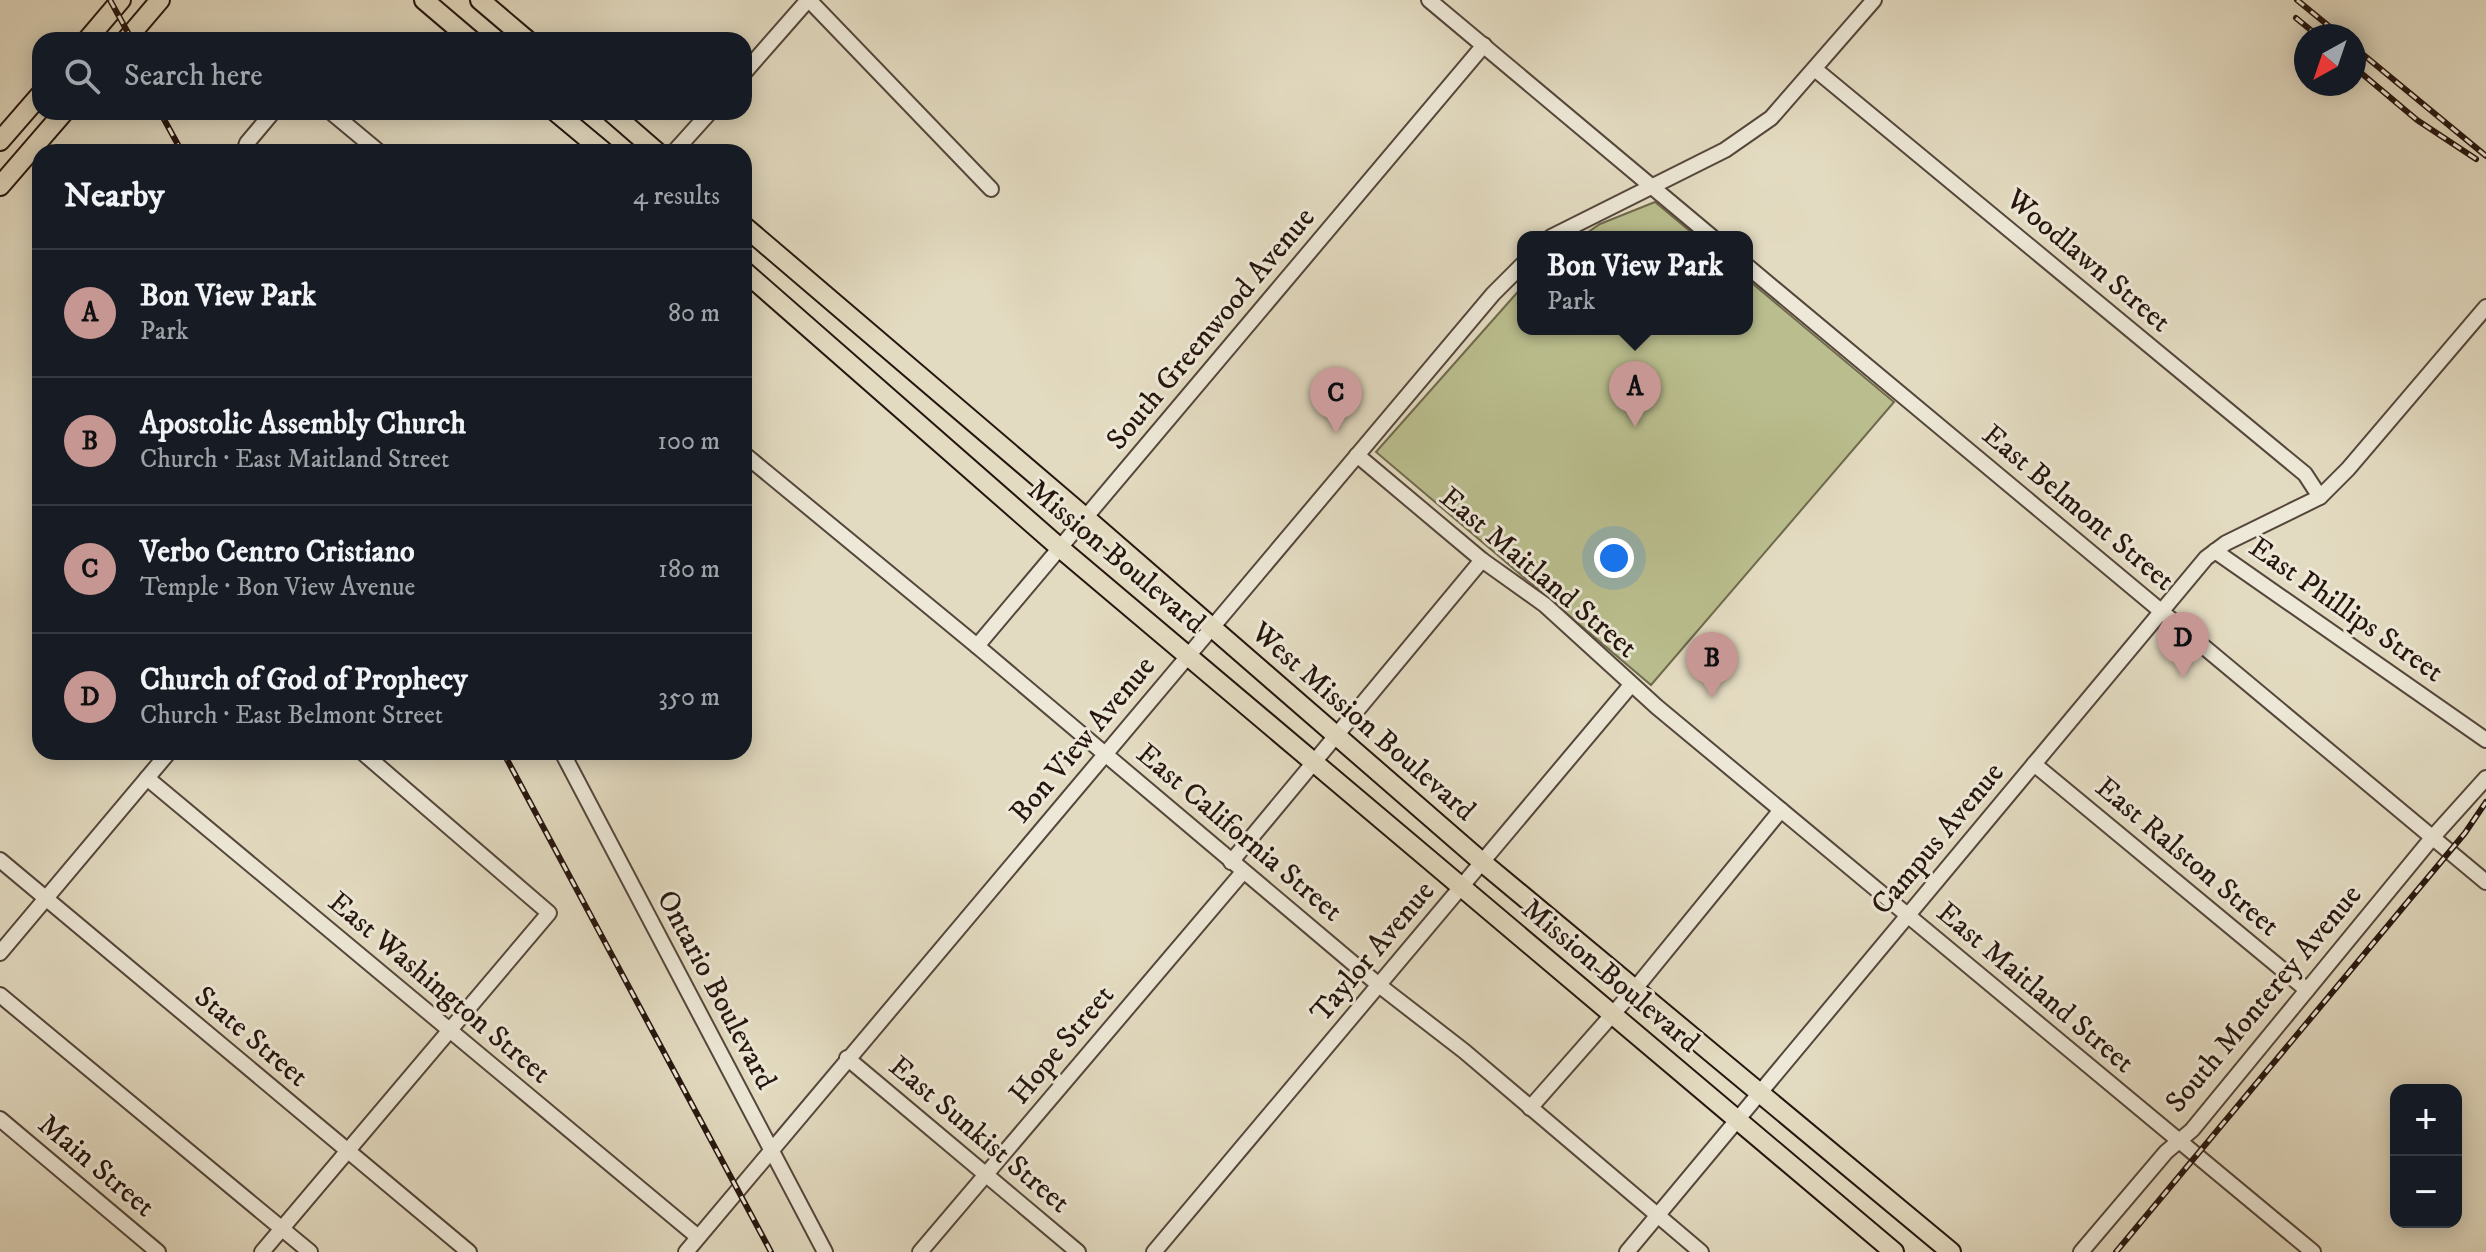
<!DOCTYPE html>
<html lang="en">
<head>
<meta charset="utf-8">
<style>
  body { margin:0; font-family:"IM FELL DW Pica",serif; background:#20242c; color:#f1f3f6 }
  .controls { position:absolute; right:24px; bottom:24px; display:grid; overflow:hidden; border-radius:16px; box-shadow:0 4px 20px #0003 }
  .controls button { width:72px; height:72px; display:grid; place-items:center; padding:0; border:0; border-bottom:2px solid #363941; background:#171b24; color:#f1f3f6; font:40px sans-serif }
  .compass { position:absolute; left:2294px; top:24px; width:72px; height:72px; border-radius:50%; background:#171b24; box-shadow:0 4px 20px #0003; rotate:220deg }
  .you { position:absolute; left:1614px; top:558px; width:28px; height:28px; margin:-20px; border:6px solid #fff; border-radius:50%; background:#1a73e8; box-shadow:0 0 0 12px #1a73e833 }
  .badge { display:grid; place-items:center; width:52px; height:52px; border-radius:50%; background:#c59692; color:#111; font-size:26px; font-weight:700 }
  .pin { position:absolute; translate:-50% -66px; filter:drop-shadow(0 2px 4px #0008) }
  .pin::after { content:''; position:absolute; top:42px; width:28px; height:24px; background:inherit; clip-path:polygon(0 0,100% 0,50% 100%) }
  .popup { position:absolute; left:1517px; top:231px; width:236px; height:104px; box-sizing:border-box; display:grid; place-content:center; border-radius:16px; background:#171b24; filter:drop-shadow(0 2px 6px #0005); font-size:26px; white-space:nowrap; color:#9ea1a6 }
  .popup b { font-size:30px; color:#f1f3f6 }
  .popup::after { content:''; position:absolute; left:50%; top:100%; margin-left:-16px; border:16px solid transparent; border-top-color:#171b24 }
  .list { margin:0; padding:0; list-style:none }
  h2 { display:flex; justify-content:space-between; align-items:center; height:104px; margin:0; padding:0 32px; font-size:34px }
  h2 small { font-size:26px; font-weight:400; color:#9ea1a6 }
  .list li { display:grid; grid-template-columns:52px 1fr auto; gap:24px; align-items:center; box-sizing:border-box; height:128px; padding:0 32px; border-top:2px solid #363941 }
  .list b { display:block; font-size:30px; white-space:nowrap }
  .list p { margin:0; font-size:26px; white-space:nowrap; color:#9ea1a6 }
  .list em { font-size:26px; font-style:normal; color:#9ea1a6 }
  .icon { flex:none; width:44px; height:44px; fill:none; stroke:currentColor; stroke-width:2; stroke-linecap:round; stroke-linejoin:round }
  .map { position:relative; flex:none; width:2486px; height:1252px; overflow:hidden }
  .search { position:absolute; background:#171b24; box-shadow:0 4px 20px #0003; left:32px; top:32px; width:720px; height:88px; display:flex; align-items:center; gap:20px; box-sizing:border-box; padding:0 28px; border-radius:24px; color:#9ea1a6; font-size:30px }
  .panel { position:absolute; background:#171b24; box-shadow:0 4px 20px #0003; left:32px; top:144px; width:720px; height:616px; border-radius:24px }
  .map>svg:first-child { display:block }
  .green { fill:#babe8e; stroke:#706a4e; stroke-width:2 }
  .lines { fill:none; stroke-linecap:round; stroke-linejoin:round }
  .minor-casing { stroke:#55463b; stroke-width:18 }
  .major-casing { stroke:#26150e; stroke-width:22 }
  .minor { stroke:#ede8d7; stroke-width:14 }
  .major { stroke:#e3dbc1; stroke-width:18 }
  .rail-casing { stroke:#26150e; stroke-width:6 }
  .rail { stroke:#ede8d7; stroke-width:3; stroke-dasharray:9; stroke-linecap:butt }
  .labels { text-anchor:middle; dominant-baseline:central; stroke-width:6; stroke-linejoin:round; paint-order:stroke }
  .street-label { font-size:30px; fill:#26150e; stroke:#ede8d7 }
</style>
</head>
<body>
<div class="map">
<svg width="2486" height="1252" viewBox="0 0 2486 1252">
  <rect width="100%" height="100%" fill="#e3dbc1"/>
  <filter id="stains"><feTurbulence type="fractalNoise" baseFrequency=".0025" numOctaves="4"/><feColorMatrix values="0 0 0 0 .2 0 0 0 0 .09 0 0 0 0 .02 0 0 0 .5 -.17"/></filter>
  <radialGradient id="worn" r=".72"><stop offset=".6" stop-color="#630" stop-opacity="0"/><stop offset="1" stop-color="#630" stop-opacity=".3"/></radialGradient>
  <g class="green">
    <polygon points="1655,202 1697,237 1581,237 1600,224"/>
    <polygon points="1747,279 1894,402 1651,685 1376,452 1523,286 1523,329 1747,329"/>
  </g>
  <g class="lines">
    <defs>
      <g id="minor">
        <polyline points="809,0 991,189"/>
        <polyline points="1429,0 1712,237"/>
        <polyline points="1816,70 2305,474 2320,497"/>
        <polyline points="744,73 808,0"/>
        <polyline points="331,112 379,152"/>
        <polyline points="244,152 247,143 273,112"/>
        <polyline points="674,152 710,112"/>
        <polyline points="1551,237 1725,150 1771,118 1874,0"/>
        <polyline points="1747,266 2486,882"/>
        <polyline points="744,454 977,646 1380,986 1464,1051 1701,1252"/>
        <polyline points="1357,455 1482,560 1545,605 1657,707 2313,1252"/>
        <polyline points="2215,551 2486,740"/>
        <polyline points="977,646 1484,45"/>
        <polyline points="562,752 825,1252"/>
        <polyline points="2034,764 2307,990"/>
        <polyline points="147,778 698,1237"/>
        <polyline points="0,860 469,1252"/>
        <polyline points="1231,862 1482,560"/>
        <polyline points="0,953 169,752"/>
        <polyline points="0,995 310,1252"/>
        <polyline points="847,1058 1078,1252"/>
        <polyline points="1530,1108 1634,990 1781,810"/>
        <polyline points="0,1119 158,1252"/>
        <polyline points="262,1252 549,913 362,752"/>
        <polyline points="686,1252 1493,294 1523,264"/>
        <polyline points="920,1252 1243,872"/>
        <polyline points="1154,1252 1631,685"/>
        <polyline points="1627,1252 2206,558 2226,543 2320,497 2348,469 2486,307"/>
        <polyline points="2081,1252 2166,1152 2192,1130 2432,838 2486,778"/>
      </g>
      <g id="major">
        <polyline points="424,0 471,40"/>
        <polyline points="480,0 527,40"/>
        <polyline points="87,40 121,0"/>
        <polyline points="126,40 160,0"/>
        <polyline points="556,112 604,152"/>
        <polyline points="611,112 657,152"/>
        <polyline points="0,141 40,95"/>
        <polyline points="0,186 64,112"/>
        <polyline points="744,226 1086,518 1482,862 1951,1252"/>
        <polyline points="744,271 1060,548 1894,1252"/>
      </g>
    </defs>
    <use href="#minor" class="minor-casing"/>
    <use href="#major" class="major-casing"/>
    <use href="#minor" class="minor"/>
    <use href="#major" class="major"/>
    <defs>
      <g id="rail">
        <polyline points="110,0 132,40"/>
        <polyline points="2297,0 2341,36"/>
        <polyline points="2296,18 2318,36"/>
        <polyline points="2354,47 2486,156"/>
        <polyline points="2354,67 2417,120 2476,159"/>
        <polyline points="160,112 182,152"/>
        <polyline points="503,752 771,1252"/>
        <polyline points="2116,1252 2465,833 2486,802"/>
      </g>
    </defs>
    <use href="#rail" class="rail-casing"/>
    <use href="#rail" class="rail"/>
  </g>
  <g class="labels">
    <g class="street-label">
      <text transform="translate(2088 261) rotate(40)">Woodlawn Street</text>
      <text transform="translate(1211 329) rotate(-50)">South Greenwood Avenue</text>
      <text transform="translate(2078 508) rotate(40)">East Belmont Street</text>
      <text transform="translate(1116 557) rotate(40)">Mission Boulevard</text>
      <text transform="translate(1538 573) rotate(40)">East Maitland Street</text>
      <text transform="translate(2346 610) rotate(35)">East Phillips Street</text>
      <text transform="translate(1363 722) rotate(41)">West Mission Boulevard</text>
      <text transform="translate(1083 740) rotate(-50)">Bon View Avenue</text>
      <text transform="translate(1239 833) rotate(40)">East California Street</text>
      <text transform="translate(1938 839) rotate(-50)">Campus Avenue</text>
      <text transform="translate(2187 857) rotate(40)">East Ralston Street</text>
      <text transform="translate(1373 952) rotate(-50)">Taylor Avenue</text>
      <text transform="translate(1610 976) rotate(40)">Mission Boulevard</text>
      <text transform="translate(439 988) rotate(40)">East Washington Street</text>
      <text transform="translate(2035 988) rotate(40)">East Maitland Street</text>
      <text transform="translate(716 990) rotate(62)">Ontario Boulevard</text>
      <text transform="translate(2264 999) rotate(-50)">South Monterey Avenue</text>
      <text transform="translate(251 1037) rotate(40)">State Street</text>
      <text transform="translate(1062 1045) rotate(-50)">Hope Street</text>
      <text transform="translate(979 1135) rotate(40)">East Sunkist Street</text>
      <text transform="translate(96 1166) rotate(40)">Main Street</text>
    </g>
  </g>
  <rect width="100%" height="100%" filter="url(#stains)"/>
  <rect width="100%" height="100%" fill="url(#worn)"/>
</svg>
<div class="controls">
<button>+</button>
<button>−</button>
</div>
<svg class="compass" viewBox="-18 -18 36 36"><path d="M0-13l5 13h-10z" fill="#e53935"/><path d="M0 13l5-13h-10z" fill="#9ea1a6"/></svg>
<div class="you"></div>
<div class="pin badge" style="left:1635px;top:427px">A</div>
<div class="popup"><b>Bon View Park</b>Park</div>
<div class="pin badge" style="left:1712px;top:698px">B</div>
<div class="pin badge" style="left:1336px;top:433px">C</div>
<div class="pin badge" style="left:2183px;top:678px">D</div>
<div class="search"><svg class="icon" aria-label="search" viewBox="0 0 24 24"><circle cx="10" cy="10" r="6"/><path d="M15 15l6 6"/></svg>Search here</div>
<section class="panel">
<h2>Nearby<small>4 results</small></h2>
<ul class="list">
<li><span class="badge">A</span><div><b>Bon View Park</b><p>Park</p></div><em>80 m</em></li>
<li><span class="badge">B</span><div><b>Apostolic Assembly Church</b><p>Church · East Maitland Street</p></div><em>100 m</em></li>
<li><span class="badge">C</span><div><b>Verbo Centro Cristiano</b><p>Temple · Bon View Avenue</p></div><em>180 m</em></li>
<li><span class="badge">D</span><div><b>Church of God of Prophecy</b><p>Church · East Belmont Street</p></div><em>350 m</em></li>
</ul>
</section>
</div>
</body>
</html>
